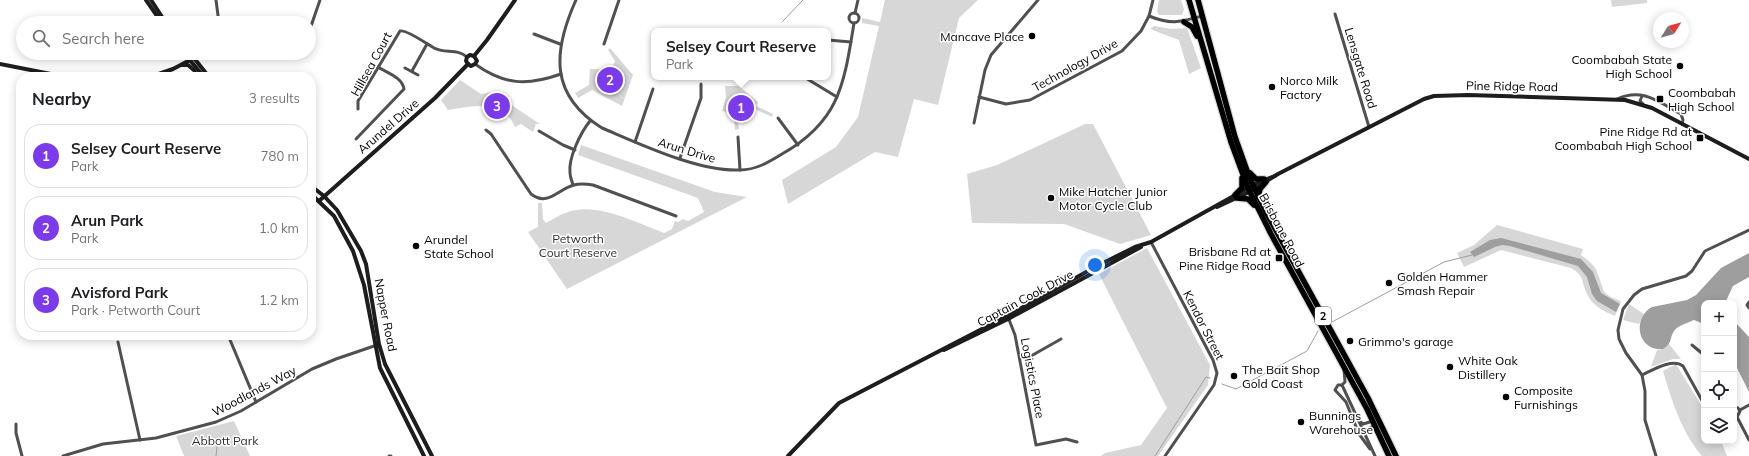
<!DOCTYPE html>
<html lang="en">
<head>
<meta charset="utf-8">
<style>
  body { margin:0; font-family:Mulish,sans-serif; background:#f2f2f2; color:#202124 }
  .controls { position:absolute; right:12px; bottom:12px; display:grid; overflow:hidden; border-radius:8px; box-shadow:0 2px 10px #0003 }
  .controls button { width:36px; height:36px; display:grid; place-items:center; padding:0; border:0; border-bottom:1px solid #e0e0e0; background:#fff; color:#202124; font:20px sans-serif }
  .compass { position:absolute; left:1653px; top:12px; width:36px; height:36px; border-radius:50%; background:#fff; box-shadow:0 2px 10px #0003; rotate:53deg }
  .you { position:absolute; left:1095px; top:265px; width:14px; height:14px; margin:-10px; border:3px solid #fff; border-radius:50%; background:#1a73e8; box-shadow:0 0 0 6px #1a73e833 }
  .badge { display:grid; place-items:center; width:26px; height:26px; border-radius:50%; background:#7c3aed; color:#fff; font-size:13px; font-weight:700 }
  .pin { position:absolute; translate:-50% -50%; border:2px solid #fff; box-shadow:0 1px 4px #0006 }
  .popup { position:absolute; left:651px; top:28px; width:180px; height:52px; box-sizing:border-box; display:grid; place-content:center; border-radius:8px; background:#fff; filter:drop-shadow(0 1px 3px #0005); font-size:13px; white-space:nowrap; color:#757577 }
  .popup b { font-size:15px; color:#202124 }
  .popup::after { content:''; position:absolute; left:50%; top:100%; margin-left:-8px; border:8px solid transparent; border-top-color:#fff }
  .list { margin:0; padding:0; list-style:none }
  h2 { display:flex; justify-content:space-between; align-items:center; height:52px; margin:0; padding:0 16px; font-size:17px }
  h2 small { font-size:13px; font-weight:400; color:#757577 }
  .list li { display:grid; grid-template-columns:26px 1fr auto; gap:12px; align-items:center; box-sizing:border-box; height:64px; margin:0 8px 8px; padding:0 8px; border:1px solid #e0e0e0; border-radius:16px }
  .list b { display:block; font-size:15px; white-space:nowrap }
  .list p { margin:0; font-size:13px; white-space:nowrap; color:#757577 }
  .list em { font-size:13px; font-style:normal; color:#757577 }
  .icon { flex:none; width:22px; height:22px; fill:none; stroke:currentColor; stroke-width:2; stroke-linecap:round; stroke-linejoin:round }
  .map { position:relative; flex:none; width:1749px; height:456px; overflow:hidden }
  .search { position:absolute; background:#fff; box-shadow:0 2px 10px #0003; left:16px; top:16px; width:300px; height:44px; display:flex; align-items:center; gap:10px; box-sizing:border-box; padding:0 14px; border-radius:22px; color:#757577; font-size:15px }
  .panel { position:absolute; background:#fff; box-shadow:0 2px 10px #0003; left:16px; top:72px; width:300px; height:268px; border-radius:16px }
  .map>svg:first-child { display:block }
  .green { fill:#d7d7d7 }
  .water { fill:#9e9e9e }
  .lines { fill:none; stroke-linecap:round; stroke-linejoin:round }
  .stream { stroke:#9e9e9e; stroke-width:1 }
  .highway-casing { stroke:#dbdbdb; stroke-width:8 }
  .street { stroke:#505050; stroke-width:3 }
  .secondary { stroke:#1d1d1d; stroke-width:4 }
  .highway { stroke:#000; stroke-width:5.5 }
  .poi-dot { fill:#000; stroke:#fff; stroke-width:1.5 }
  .labels { text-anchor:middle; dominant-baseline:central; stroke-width:3; stroke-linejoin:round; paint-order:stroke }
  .shield { fill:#fff; stroke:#4c4c4c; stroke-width:1 }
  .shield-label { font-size:11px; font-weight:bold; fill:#000 }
  .poi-label { font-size:12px; fill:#000; stroke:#fff; text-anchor:start }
  .street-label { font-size:12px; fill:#000; stroke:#fff }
  .park-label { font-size:12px; fill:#2e2e2e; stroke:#fff }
</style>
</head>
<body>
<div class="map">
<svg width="1749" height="456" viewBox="0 0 1749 456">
  <rect width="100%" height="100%" fill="#fff"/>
  <g class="green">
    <polygon points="885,0 978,0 959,18 938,105 914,99 898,157 875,152 788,204 782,180 836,147 858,117 879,26 862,23 862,18 880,22"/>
    <polygon points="1159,0 1181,0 1184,9 1182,15 1159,15 1157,11"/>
    <polygon points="1611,0 1647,0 1647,3 1612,7"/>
    <polygon points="1154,26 1171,29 1187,28 1201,68 1189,74 1179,40 1150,29"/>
    <polygon points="610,48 633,75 622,106 592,90 578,98 575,93 589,85 590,69 604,69 613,65 615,61 608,50"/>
    <path d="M460,80l21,14 11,-2 48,32h-4l-3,8 -12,-8 -6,3c-2,-4 -5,-10 -9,-13 -16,-13 -40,-7 -58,-4l-7,-10z"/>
    <polygon points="725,86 739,86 758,102 756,106 773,114 772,117 755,109 753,113 737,114 739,129 735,130 733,114 722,111 726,97"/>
    <polygon points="1085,124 1093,124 1151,235 1120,244 1064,224 972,223 967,174 997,165"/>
    <path d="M581,145l134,47 32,5 -180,92 -39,-57 10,-5v-24h4l1,16 3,4c7,-4 15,-9 22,-11 29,-10 69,11 96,21l8,-4 3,-8 3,1 5,-3 5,2 16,-9 -6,-14 -120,-43z"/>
    <path d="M1497,225l86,24 -2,6c7,5 14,10 17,19 7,19 2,19 23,27l-6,15c-12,-5 -24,-11 -29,-24 -5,-13 -2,-16 -15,-24l-70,-18 -37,17 -7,-14 17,-8z"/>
    <polygon points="1147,248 1210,365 1208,385 1158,456 1101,456 1105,453 1141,445 1167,408 1099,274"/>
    <polygon points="1629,304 1644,314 1639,324 1623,320"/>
    <polygon points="1669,344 1681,359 1673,359 1651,367 1657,350 1663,349"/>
    <path d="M1676,364l28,46v31h17l6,15h-25c-21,-25 -30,-55 -39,-85z"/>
    <polygon points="234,421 250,456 184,456 176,436"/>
  </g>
  <g class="water">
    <polygon points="1501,238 1581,259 1593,272 1601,293 1620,304 1616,312 1597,301 1592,294 1587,277 1578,266 1510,246 1502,245 1495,247 1474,257 1470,252 1490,240"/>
    <path d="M1749,253v24l-16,9 -8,17h-21v21l-10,-4c-6,3 -16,5 -20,11 -5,8 -1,12 -11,18 -26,2 -31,-31 -11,-42l35,-7 9,-5 25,-27z"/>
    <polygon points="1734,321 1749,337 1749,392 1734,362"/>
  </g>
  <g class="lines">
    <g class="stream">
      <polyline points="782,22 803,0"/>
      <polyline points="1332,322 1444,262 1472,255"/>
      <polyline points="1222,384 1236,389 1307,351 1318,331"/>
      <polyline points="216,456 218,438"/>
      <polyline points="1155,456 1206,377 1210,378"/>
    </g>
    <defs>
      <g id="highway">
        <polyline points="1189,0 1231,142 1248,188 1271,234 1367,409 1389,456"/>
        <polyline points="1198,0 1235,137 1250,179 1267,214 1368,398 1396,456"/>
        <polyline points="1184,22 1192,27 1197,36"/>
        <polyline points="1250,173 1256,179 1264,179"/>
        <polyline points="1235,195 1242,188 1242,178"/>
        <polyline points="1258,197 1260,189 1266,182"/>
        <polyline points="1237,198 1248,199 1254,205"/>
      </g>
    </defs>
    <use href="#highway" class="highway-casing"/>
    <g class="street">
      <polyline points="216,0 219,23"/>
      <path d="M576,0c-23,51 -27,95 26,128 38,16 97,44 138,42 16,0 29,-8 42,-16 58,-33 62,-70 72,-131"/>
      <polyline points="855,13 858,0"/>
      <circle cx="854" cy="18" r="5"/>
      <polyline points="1335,14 1369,127"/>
      <path d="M1149,16c22,9 31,6 53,0"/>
      <polyline points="309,32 320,0"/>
      <polyline points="534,34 560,44"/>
      <polyline points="828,40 851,42"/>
      <polyline points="604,44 619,0"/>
      <polyline points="193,59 206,53"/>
      <path d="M475,64c29,21 52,22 86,10"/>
      <polyline points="405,68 418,75"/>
      <polyline points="412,71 427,44"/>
      <polyline points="804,77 837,97"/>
      <polyline points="759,78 763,77"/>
      <polyline points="1642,96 1640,101 1643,104"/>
      <polyline points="979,97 1006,104 1030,100 1122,51 1141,31 1149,16 1153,0"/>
      <path d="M1617,99c25,-12 42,3 64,15l2,6 -1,4"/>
      <path d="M358,109v-8l42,-70c6,-2 27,13 34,17 11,6 23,0 33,9"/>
      <polyline points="778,118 798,145"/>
      <polyline points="974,123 985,70 991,55 1038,0"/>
      <path d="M486,130l5,4 40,60c17,13 27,-5 43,-9 7,-2 13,-1 19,0l83,31"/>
      <polyline points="539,131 563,145 575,150"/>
      <polyline points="738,137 740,170"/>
      <path d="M356,139l48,-50c-2,-12 -17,-16 -26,-22"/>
      <polyline points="635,142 653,89"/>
      <polyline points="680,158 701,98 701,84"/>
      <path d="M573,185c-1,-4 -3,-8 -3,-12 -2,-15 11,-41 20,-52"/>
      <polyline points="1151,242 1213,360 1217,373 1214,385 1165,456"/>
      <polyline points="1749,302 1747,305 1749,308"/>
      <polyline points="1008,317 1015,335 1036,445 1066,439 1077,442"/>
      <polyline points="228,335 256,402"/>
      <polyline points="118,342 140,440"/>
      <polyline points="1692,345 1704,355"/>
      <polyline points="1020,358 1031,356 1061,339"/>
      <polyline points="1344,370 1345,382 1342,385 1338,385 1335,390 1346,402 1359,434 1370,449"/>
      <path d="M1642,375c11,-5 30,-17 41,-9l21,38"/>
      <polyline points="1342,385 1375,456"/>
      <polyline points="1734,407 1738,408 1740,411 1737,417"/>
      <polyline points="1740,410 1749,405"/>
      <polyline points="1737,417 1749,440"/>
      <polyline points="1358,420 1363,424 1373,421"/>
      <polyline points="16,424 16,433 22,456"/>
      <polyline points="1363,432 1375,425"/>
      <polyline points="63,456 103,444 156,438 216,422 241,411 312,369 336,359 377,345"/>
      <polyline points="389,456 391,456"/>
      <polyline points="1656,456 1645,420 1645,391 1642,375 1626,353 1619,339 1618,330 1623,309 1634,295 1642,289 1686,276 1692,271 1705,251 1749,230"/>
    </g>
    <g class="secondary">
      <polyline points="146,0 162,23"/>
      <polyline points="151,0 166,23"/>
      <polyline points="184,53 204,77"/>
      <polyline points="190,53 209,77"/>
      <polyline points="474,56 487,40 515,0"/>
      <polyline points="0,64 66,77"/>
      <polyline points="468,64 471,66 475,64 477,61 474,56"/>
      <polyline points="468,64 466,61 467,57 470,55 474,56"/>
      <polyline points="182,65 188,65 195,71"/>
      <polyline points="150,77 173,69 190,60"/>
      <polyline points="311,186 324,196 337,210 361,251 366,264 379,344 385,364 432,456"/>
      <polyline points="311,194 334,216 353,251 364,285 380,368 424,456"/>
      <polyline points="319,201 435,98 468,64"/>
      <polyline points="1217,207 1247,193 1278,174 1424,99 1434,96 1468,95 1625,100 1652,108 1749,159"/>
      <polyline points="944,350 1008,319 1141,247"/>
      <polyline points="788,456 839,403 1007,316 1097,266 1135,247 1151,242 1257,183 1275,176"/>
    </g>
    <use href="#highway" class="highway"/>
  </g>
  <g class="poi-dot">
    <circle cx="1032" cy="36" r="4"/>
    <circle cx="1680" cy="66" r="4"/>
    <circle cx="1272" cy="87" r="4"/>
    <rect x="1656" y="95" width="8" height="8" rx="2"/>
    <rect x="1696" y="134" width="8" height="8" rx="2"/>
    <circle cx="1051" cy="198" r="4"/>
    <circle cx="416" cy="246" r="4"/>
    <rect x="1275" y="254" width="8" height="8" rx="2"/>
    <circle cx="1389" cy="283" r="4"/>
    <circle cx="1350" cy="341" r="4"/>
    <circle cx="1450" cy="367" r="4"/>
    <circle cx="1234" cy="376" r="4"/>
    <circle cx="1506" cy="397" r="4"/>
    <circle cx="1301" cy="422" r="4"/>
  </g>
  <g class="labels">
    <rect class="shield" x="1315" y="307" width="16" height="18" rx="3"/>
    <g class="shield-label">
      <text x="1323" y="316">2</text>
    </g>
    <g class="poi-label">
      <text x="1024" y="36" text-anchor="end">Mancave Place</text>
      <text x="1672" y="59" text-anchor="end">Coombabah State<tspan x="1672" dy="14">High School</tspan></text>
      <text x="1280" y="80">Norco Milk<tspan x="1280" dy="14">Factory</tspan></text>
      <text x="1668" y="92">Coombabah<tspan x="1668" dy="14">High School</tspan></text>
      <text x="1692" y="131" text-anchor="end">Pine Ridge Rd at<tspan x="1692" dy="14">Coombabah High School</tspan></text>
      <text x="1059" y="191">Mike Hatcher Junior<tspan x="1059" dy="14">Motor Cycle Club</tspan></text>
      <text x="424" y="239">Arundel<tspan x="424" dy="14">State School</tspan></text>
      <text x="1271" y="251" text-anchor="end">Brisbane Rd at<tspan x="1271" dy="14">Pine Ridge Road</tspan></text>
      <text x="1397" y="276">Golden Hammer<tspan x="1397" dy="14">Smash Repair</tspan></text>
      <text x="1358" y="341">Grimmo's garage</text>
      <text x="1458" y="360">White Oak<tspan x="1458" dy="14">Distillery</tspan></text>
      <text x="1242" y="369">The Bait Shop<tspan x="1242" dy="14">Gold Coast</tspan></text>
      <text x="1514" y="390">Composite<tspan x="1514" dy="14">Furnishings</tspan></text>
      <text x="1309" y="415">Bunnings<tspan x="1309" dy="14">Warehouse</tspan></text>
    </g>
    <g class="street-label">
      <text transform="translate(371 64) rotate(-61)">Hillsea Court</text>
      <text transform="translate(1075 65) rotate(-29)">Technology Drive</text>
      <text transform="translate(1361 68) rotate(73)">Lensgate Road</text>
      <text transform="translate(1512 86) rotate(1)">Pine Ridge Road</text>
      <text transform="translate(388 126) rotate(-41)">Arundel Drive</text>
      <text transform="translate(687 150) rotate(17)">Arun Drive</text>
      <text transform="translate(1282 230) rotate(62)">Brisbane Road</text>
      <text transform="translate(1025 298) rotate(-28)">Captain Cook Drive</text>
      <text transform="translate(386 315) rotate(79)">Napper Road</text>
      <text transform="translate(1204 325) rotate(63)">Kendor Street</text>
      <text transform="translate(1033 378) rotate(79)">Logistics Place</text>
      <text transform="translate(254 391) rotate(-28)">Woodlands Way</text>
    </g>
    <g class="park-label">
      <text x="578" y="238">Petworth<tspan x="578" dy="14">Court Reserve</tspan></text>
      <text x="225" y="440">Abbott Park</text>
    </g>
  </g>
</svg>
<div class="controls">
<button>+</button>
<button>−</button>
<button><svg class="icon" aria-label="locate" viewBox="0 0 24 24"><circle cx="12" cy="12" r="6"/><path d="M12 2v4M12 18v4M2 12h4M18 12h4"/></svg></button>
<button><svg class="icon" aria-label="layers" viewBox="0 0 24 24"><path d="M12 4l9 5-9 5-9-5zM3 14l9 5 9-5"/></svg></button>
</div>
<svg class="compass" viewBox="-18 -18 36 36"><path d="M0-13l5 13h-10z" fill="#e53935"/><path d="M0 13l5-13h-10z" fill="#757577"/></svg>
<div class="you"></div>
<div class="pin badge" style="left:741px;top:108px">1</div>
<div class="popup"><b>Selsey Court Reserve</b>Park</div>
<div class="pin badge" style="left:610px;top:80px">2</div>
<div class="pin badge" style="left:497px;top:106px">3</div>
<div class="search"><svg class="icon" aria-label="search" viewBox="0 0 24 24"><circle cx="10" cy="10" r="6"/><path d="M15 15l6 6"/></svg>Search here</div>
<section class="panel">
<h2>Nearby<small>3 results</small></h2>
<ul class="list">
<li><span class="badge">1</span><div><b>Selsey Court Reserve</b><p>Park</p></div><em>780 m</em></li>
<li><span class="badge">2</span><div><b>Arun Park</b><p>Park</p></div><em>1.0 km</em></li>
<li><span class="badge">3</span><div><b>Avisford Park</b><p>Park · Petworth Court</p></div><em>1.2 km</em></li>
</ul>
</section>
</div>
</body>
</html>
